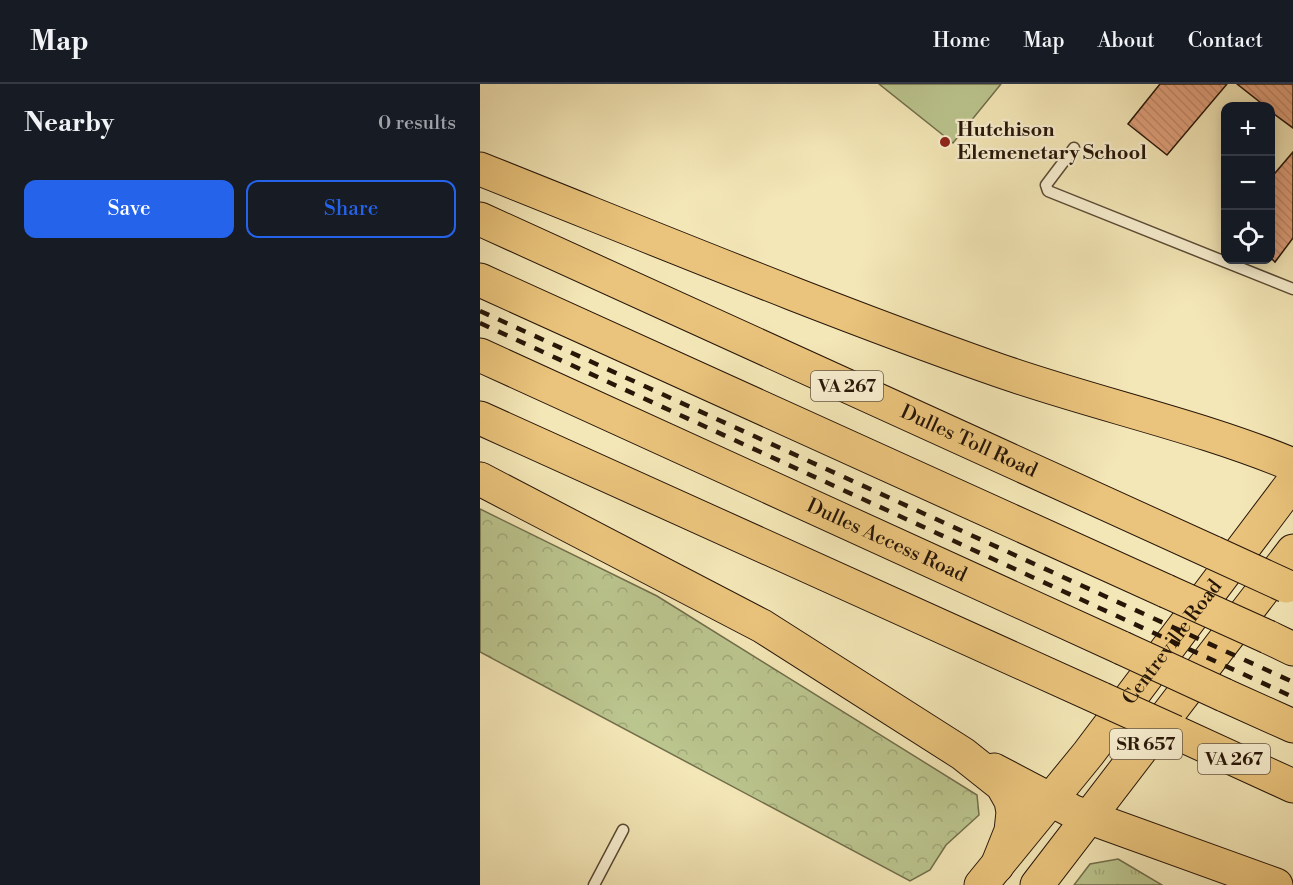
<!DOCTYPE html>
<html lang="en">
<head>
<meta charset="utf-8">
<style>
  body { margin:0; font-family:"Libre Bodoni",serif; background:#20242c; color:#f1f3f6 }
  .controls { position:absolute; right:18px; top:18px; display:grid; overflow:hidden; border-radius:12px; box-shadow:0 3px 15px #0003 }
  .controls button { width:54px; height:54px; display:grid; place-items:center; padding:0; border:0; border-bottom:2px solid #363941; background:#171b24; color:#f1f3f6; font:30px sans-serif }
  .list { margin:0; padding:0; list-style:none }
  h2 { display:flex; justify-content:space-between; align-items:center; height:78px; margin:0; padding:0 24px; font-size:26px }
  h2 small { font-size:20px; font-weight:400; color:#9ea1a6 }
  .actions { display:flex; gap:12px; padding:18px 24px }
  .actions a { flex:1; padding:14px 0; border:2px solid #2563eb; border-radius:12px; text-align:center; font-size:21px; color:#2563eb }
  .actions .main { background:#2563eb; color:#fff }
  .icon { flex:none; width:33px; height:33px; fill:none; stroke:currentColor; stroke-width:2; stroke-linecap:round; stroke-linejoin:round }
  .map { position:relative; flex:none; width:813px; height:801px; overflow:hidden }
  header { display:flex; align-items:center; gap:36px; box-sizing:border-box; height:84px; padding:0 30px; background:#171b24; border-bottom:2px solid #363941 }
  header strong { font-size:28px }
  nav { display:flex; gap:33px; margin-inline-start:auto; font-size:21px }
  main { display:flex }
  aside { flex:1; background:#171b24 }
  .map>svg:first-child { display:block }
  .grass { fill:url(#grass-tufts); stroke:#716e4b; stroke-width:1.5 }
  .forest { fill:url(#forest-crowns); stroke:#716e4b; stroke-width:1.5 }
  .park { fill:#bbc58e; stroke:#716e4b; stroke-width:1.5 }
  .building { fill:url(#building-back-hatch); stroke:#271608; stroke-width:1.5 }
  .lines { fill:none; stroke-linecap:round; stroke-linejoin:round }
  .lane-casing { stroke:#5a4a34; stroke-width:13 }
  .primary-casing { stroke:#271608; stroke-width:35 }
  .highway-casing { stroke:#271608; stroke-width:35 }
  .lane { stroke:#f8efd0; stroke-width:10 }
  .primary { stroke:#eac47c; stroke-width:33 }
  .highway { stroke:#eac47c; stroke-width:33 }
  .rail { stroke:#271608; stroke-width:4.5; stroke-dasharray:10 10; stroke-linecap:butt }
  .highway-bridge-casing { stroke:#271608; stroke-width:35; stroke-linecap:butt }
  .highway-bridge { stroke:#eac47c; stroke-width:33 }
  .poi-dot { fill:#8f2418; stroke:#f8efd0; stroke-width:2 }
  .labels { text-anchor:middle; dominant-baseline:central; stroke-width:4.5; stroke-linejoin:round; paint-order:stroke }
  .shield { fill:#f8efd0; stroke:#665744; stroke-width:1.5 }
  .shield-label { font-size:18px; font-weight:bold; fill:#271608 }
  .poi-label { font-size:20px; font-weight:bold; fill:#271608; stroke:#f8efd0; text-anchor:start }
  .street-label { font-size:20px; fill:#271608; stroke:#f8efd0 }
</style>
</head>
<body>
<header>
<strong>Map</strong>
<nav><a>Home</a><a>Map</a><a>About</a><a>Contact</a></nav>
</header>
<main>
<aside>
<h2>Nearby<small>0 results</small></h2>
<ul class="list">
</ul>
<div class="actions"><a class="main">Save</a><a>Share</a></div>
</aside>
<div class="map">
<svg width="813" height="801" viewBox="0 0 813 801">
  <defs>
    <pattern id="grass-tufts" width="24" height="20" patternUnits="userSpaceOnUse" patternTransform="scale(1.5)"><rect width="24" height="20" fill="#bbc58e"/><path d="M3 7l-1-3M5 7V3M7 7l1-3M15 17l-1-3M17 17v-4M19 17l1-3" fill="none" stroke="#a1a879"/></pattern>
    <pattern id="forest-crowns" width="20" height="18" patternUnits="userSpaceOnUse" patternTransform="scale(1.5)"><rect width="20" height="18" fill="#bbc58e"/><path d="M2 6a3 3 0 1 1 6 0M12 15a3 3 0 1 1 6 0" fill="none" stroke="#a1a879"/></pattern>
    <pattern id="building-back-hatch" width="6" height="6" patternUnits="userSpaceOnUse" patternTransform="scale(1.5)"><rect width="6" height="6" fill="#df9f7a"/><path d="M-1 5l2 2M0 0l6 6M5-1l2 2" fill="none" stroke="#bf8868"/></pattern>
  </defs>
  <rect width="100%" height="100%" fill="#f4e7b7"/>
  <filter id="stains"><feTurbulence type="fractalNoise" baseFrequency=".00333" numOctaves="4"/><feColorMatrix values="0 0 0 0 .2 0 0 0 0 .09 0 0 0 0 .02 0 0 0 .5 -.17"/></filter>
  <radialGradient id="worn" r=".72"><stop offset=".6" stop-color="#630" stop-opacity="0"/><stop offset="1" stop-color="#630" stop-opacity=".3"/></radialGradient>
  <polygon class="grass" points="638,775 682,801 594,801 610,780"/>
  <polygon class="forest" points="0,425 177,512 497,711 499,731 466,761 450,786 430,797 0,568"/>
  <polygon class="park" points="399,0 521,0 473,59"/>
  <g class="building">
    <polygon points="680,0 747,0 687,71 648,40"/>
    <polygon points="757,0 813,0 813,44 790,27 790,22 785,22"/>
    <polygon points="813,68 813,154 795,178 790,173 790,95"/>
  </g>
  <g class="lines">
    <defs>
      <g id="lane">
        <polyline points="594,64 566,101 568,107 813,205"/>
        <polyline points="114,801 143,746"/>
      </g>
      <g id="primary">
        <path id="s1" d="M501,801l107,-131 205,-272"/>
        <polyline points="557,801 813,467"/>
      </g>
      <g id="highway">
        <path d="M0,85c171,68 342,139 515,200 99,35 202,56 298,96"/>
        <path id="s2" d="M0,135l734,334"/>
        <polyline points="0,196 686,507"/>
        <path id="s3" d="M0,271l642,293"/>
        <polyline points="0,334 622,615"/>
        <polyline points="0,395 282,542 483,670 522,701 531,717 533,728 531,747 517,782"/>
        <polyline points="788,553 813,565"/>
        <polyline points="744,611 813,642"/>
        <polyline points="695,648 813,702"/>
        <polyline points="514,686 594,728 796,801"/>
      </g>
    </defs>
    <use href="#lane" class="lane-casing"/>
    <use href="#primary" class="primary-casing"/>
    <use href="#highway" class="highway-casing"/>
    <use href="#lane" class="lane"/>
    <use href="#primary" class="primary"/>
    <use href="#highway" class="highway"/>
    <g class="rail">
      <polyline points="0,227 813,598"/>
      <polyline points="0,239 813,613"/>
    </g>
    <defs>
      <g id="highway-bridge">
        <polyline points="734,469 806,502"/>
        <polyline points="686,507 788,553"/>
        <polyline points="642,564 744,611"/>
        <polyline points="622,615 695,648"/>
      </g>
    </defs>
    <use href="#highway-bridge" class="highway-bridge-casing"/>
    <use href="#highway-bridge" class="highway-bridge"/>
  </g>
  <circle class="poi-dot" cx="465" cy="58" r="6"/>
  <g class="labels">
    <g class="shield">
      <rect x="331" y="287" width="72" height="30" rx="4.5"/>
      <rect x="630" y="645" width="72" height="30" rx="4.5"/>
      <rect x="718" y="660" width="72" height="30" rx="4.5"/>
    </g>
    <g class="shield-label">
      <text x="367" y="302">VA 267</text>
      <text x="666" y="660">SR 657</text>
      <text x="754" y="675">VA 267</text>
    </g>
    <g class="poi-label">
      <text x="477" y="46">Hutchison<tspan x="477" dy="23">Elemenetary School</tspan></text>
    </g>
    <g class="street-label">
      <text stroke="none"><textPath href="#s2" startOffset="537">Dulles Toll Road</textPath></text>
      <text stroke="none"><textPath href="#s3" startOffset="447">Dulles Access Road</textPath></text>
      <text stroke="none"><textPath href="#s1" startOffset="309">Centreville Road</textPath></text>
    </g>
  </g>
  <rect width="100%" height="100%" filter="url(#stains)"/>
  <rect width="100%" height="100%" fill="url(#worn)"/>
</svg>
<div class="controls">
<button>+</button>
<button>−</button>
<button><svg class="icon" aria-label="locate" viewBox="0 0 24 24"><circle cx="12" cy="12" r="6"/><path d="M12 2v4M12 18v4M2 12h4M18 12h4"/></svg></button>
</div>
</div>
</main>
</body>
</html>
